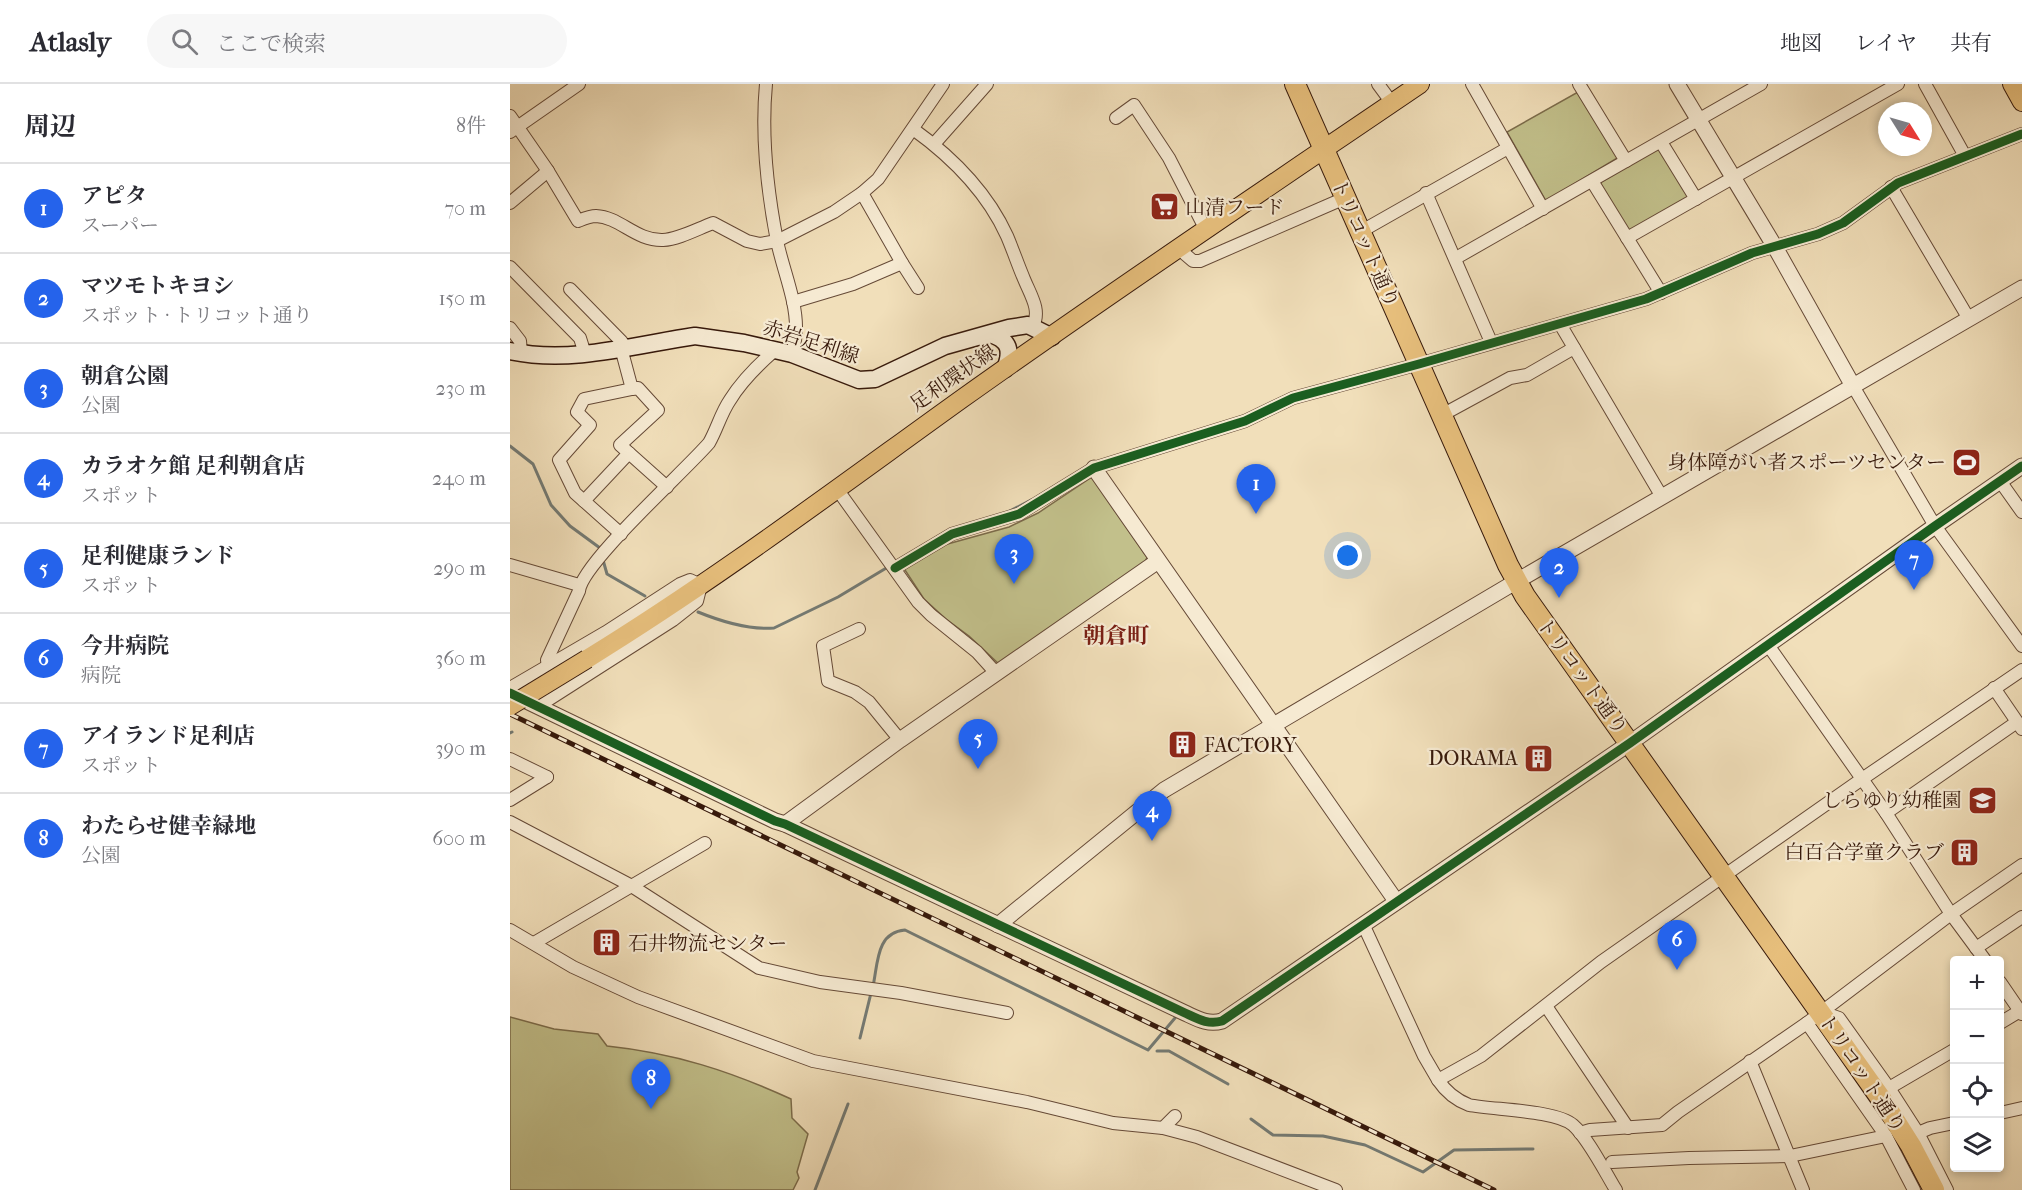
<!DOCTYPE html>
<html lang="ja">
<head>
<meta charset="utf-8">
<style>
  body { margin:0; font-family:"IM FELL French Canon","Noto Serif JP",serif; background:#f7f7f7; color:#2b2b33 }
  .controls { position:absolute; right:18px; bottom:18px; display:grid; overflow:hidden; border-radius:6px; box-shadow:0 3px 9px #0003 }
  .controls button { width:54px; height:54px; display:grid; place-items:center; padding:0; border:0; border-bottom:2px solid #e1e1e2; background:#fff; color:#2b2b33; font:30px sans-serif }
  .compass { position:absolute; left:1368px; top:18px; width:54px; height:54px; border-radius:50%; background:#fff; box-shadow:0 3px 9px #0003; rotate:127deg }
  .you { position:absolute; left:838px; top:472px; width:21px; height:21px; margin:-15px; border:4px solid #fff; border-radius:50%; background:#1a73e8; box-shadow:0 0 0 9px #1a73e833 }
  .badge { display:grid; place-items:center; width:39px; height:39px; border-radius:50%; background:#2563eb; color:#fff; font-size:20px; font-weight:700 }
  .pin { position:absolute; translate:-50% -50px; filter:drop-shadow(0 2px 3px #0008) }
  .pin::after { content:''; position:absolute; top:32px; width:21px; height:18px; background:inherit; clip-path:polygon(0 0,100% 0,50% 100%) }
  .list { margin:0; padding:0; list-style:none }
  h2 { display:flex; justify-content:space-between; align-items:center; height:78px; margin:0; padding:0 24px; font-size:26px }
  h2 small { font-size:20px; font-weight:400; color:#7c7c81 }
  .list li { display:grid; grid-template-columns:39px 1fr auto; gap:18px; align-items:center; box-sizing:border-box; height:90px; padding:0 24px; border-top:2px solid #e1e1e2 }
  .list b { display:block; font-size:22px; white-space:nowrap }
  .list p { margin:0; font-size:20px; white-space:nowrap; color:#7c7c81 }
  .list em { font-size:20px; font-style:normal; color:#7c7c81 }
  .icon { flex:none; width:33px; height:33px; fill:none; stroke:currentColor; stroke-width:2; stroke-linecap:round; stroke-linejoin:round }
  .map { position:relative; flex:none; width:1512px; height:1106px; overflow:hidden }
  header { display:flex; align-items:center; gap:36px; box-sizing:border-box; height:84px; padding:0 30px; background:#fff; border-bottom:2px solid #e1e1e2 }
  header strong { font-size:28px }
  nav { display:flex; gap:33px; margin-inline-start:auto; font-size:21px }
  .search { width:420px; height:54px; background:#f7f7f7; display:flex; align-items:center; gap:15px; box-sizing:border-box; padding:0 21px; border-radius:33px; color:#7c7c81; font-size:22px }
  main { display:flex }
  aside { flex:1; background:#fff }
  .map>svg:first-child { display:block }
  .green { fill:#c2c08b; stroke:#7c6c4b; stroke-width:1.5 }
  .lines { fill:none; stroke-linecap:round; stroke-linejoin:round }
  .stream { stroke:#747a73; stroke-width:3 }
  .minor-casing { stroke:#664a37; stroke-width:14 }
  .tertiary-casing { stroke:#664a37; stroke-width:17 }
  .secondary-casing { stroke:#37190b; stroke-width:19 }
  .primary-casing { stroke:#37190b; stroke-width:20 }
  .trunk-casing { stroke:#37190b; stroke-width:22 }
  .minor { stroke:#f6ead2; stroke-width:12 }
  .tertiary { stroke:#f6ead2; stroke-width:15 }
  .secondary { stroke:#f6ead2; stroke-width:16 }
  .primary { stroke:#e8c07d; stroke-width:18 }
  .trunk { stroke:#e8c07d; stroke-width:20 }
  .rail-casing { stroke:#37190b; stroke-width:5 }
  .rail { stroke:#f6ead2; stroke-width:3; stroke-dasharray:9; stroke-linecap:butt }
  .primary-bridge-casing { stroke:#37190b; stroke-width:20; stroke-linecap:butt }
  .primary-bridge { stroke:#e8c07d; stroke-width:18 }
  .cycleway-casing { stroke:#f6ead2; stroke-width:13 }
  .cycleway { stroke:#1b5e20; stroke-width:9 }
  .labels { text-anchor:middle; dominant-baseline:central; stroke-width:4.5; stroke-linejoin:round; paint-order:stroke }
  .poi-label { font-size:20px; fill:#37190b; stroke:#f6ead2; text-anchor:end }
  .street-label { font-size:20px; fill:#37190b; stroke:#f6ead2 }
  .quarter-label { font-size:22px; font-weight:bold; fill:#7a1f14; stroke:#f6ead2 }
</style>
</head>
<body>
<header>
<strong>Atlasly</strong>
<div class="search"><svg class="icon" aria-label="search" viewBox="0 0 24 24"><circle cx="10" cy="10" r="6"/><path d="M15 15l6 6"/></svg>ここで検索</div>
<nav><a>地図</a><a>レイヤ</a><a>共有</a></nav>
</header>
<main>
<aside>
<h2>周辺<small>8件</small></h2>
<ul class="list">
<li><span class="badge">1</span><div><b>アピタ</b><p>スーパー</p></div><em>70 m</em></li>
<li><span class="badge">2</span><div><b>マツモトキヨシ</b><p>スポット · トリコット通り</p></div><em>150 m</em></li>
<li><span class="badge">3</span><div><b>朝倉公園</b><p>公園</p></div><em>230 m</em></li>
<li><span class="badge">4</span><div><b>カラオケ館 足利朝倉店</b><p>スポット</p></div><em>240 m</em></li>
<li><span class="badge">5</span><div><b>足利健康ランド</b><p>スポット</p></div><em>290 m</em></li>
<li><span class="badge">6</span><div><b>今井病院</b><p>病院</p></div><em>360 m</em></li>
<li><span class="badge">7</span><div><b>アイランド足利店</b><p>スポット</p></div><em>390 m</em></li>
<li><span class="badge">8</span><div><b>わたらせ健幸緑地</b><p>公園</p></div><em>600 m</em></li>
</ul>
</aside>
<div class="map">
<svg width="1512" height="1106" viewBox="0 0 1512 1106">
  <rect width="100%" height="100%" fill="#f1dfba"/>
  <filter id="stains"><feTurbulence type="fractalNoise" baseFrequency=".00333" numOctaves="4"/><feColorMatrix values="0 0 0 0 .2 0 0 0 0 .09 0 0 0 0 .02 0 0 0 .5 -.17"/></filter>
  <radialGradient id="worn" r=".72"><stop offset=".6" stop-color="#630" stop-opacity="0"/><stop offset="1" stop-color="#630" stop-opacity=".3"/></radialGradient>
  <g class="green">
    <polygon points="1068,8 1109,73 1036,117 997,48"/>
    <polygon points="1150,63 1180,113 1123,147 1117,145 1090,102 1091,98"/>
    <polygon points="582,393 637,473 635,479 490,581 459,552 436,535 414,515 395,486 395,483 434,461 499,443 528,429"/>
    <path d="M0,933l44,12 44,5 9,12c67,7 123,25 184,53l1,19 16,16 -11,38 2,6 -6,12h-283z"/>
  </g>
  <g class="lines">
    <g class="stream">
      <polyline points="0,362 23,380 41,421 60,442 90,464 91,467"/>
      <polyline points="498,428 521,416"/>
      <polyline points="93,476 97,490 135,512"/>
      <path d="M188,528c22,9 51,18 76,16l64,-31 50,-30"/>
      <polyline points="0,649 2,648"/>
      <path d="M363,902c5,-22 3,-54 32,-56l243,120 27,-32"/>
      <polyline points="350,954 361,909"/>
      <polyline points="647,967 659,967 718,1000"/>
      <polyline points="741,1035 763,1051 813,1052 855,1061 913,1088 944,1066 1023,1065"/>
      <polyline points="305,1106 338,1020"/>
    </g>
    <defs>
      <g id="minor">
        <path d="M256,0c-5,52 1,105 11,157 6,29 20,60 19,90 0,7 -2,15 -4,23"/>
        <polyline points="868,0 882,19"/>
        <polyline points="962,0 1033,125"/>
        <polyline points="1069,0 1116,77"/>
        <polyline points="1415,0 1455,72"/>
        <path d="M0,32l38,55 30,50c5,-2 12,-5 18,-5 24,1 40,25 67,24 16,-1 34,-11 50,-17l34,18 13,3 17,-3 57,-29 28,-19 16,-14 65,-95"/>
        <polyline points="606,34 624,21 659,74 696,146"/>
        <path d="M403,45c39,28 74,63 94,107 6,14 11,29 17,43 7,17 17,31 9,47"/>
        <polyline points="0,48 69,0"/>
        <polyline points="1151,58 1186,115"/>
        <polyline points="424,60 477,0"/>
        <polyline points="1082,97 1151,209"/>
        <polyline points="1381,103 1459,235"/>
        <polyline points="352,109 392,179"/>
        <polyline points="916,109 981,258"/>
        <polyline points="0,119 38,87"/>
        <polyline points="850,148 998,64"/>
        <polyline points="1117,154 1388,0"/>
        <polyline points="669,165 683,177 690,177 835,114"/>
        <polyline points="946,174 1251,0"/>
        <polyline points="0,183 70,254 75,270"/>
        <polyline points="60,205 112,258 111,264 122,305 128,304 148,326 110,361 157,403"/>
        <polyline points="283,218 343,200 392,179 408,204"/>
        <polyline points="1050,240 1152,413"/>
        <polyline points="0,244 10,257 11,268"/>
        <polyline points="1343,302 1425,442 1512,562"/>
        <polyline points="932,331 1000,294 1017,291 1064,264"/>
        <polyline points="1490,397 1512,428"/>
        <polyline points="327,405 408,518 421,531 467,568 486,589"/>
        <polyline points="74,417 119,369"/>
        <polyline points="111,450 65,409 49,376 80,341 67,328 74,315 122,305"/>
        <polyline points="0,481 69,501"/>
        <polyline points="385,484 442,450 509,430 584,384 735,337 783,314 909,280 1136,215 1242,169 1308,150 1333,139 1388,99 1512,50"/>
        <polyline points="349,545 313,562 318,597 345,608 359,618 390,656"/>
        <polyline points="1258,561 1376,729 1441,830 1475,876"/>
        <path d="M38,583l-1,-7 32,-69c3,-28 106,-120 130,-148 8,-14 12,-30 21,-43 11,-18 29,-36 45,-50"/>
        <polyline points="0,604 96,548 170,500 180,496 191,501 187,517 163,536 27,623"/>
        <polyline points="1484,604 1512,645"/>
        <polyline points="0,675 37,693"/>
        <polyline points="0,716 37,693"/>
        <polyline points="1376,729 1507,638"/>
        <polyline points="0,738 120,801 249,884 310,898 391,909 497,929"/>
        <polyline points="853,840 914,972 928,996 971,972 1091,878 1352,695 1512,586"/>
        <polyline points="0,846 63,883 128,913 303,977 517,1018 603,1039 653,1044 687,1053 826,1106"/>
        <polyline points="24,859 195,759"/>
        <polyline points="1466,864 1512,833"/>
        <polyline points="1490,898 1512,930"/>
        <polyline points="1036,922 1118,1044"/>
        <polyline points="1312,928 1329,934 1379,1004 1408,1049 1437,1106"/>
        <polyline points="1297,939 1376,1052 1404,1106"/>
        <polyline points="1490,939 1510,927"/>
        <polyline points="1240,977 1293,1106"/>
        <path d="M928,996c8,12 18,20 31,25 24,5 87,5 104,20 15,13 32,47 43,65"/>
        <polyline points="1379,1004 1444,966"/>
        <polyline points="1490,1029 1512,1024"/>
        <polyline points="653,1044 665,1032"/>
        <polyline points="1070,1049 1080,1046 1152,1041 1168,1028 1297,939 1441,830 1512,781"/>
        <polyline points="1408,1049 1420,1044 1444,1039"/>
        <polyline points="1102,1078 1179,1074 1280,1072 1376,1052"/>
      </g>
      <g id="tertiary">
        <polyline points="1167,0 1265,163 1343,302"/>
        <polyline points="584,384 886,817"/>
        <path d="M0,609l265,128 10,3 400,189c13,6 23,12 37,8l408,-278 305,-217 87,-60"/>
        <polyline points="275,740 390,656 648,477"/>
        <polyline points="488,841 654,706 1007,497 1512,204"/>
      </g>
      <g id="secondary">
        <path d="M480,250c20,6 22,17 15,35"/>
        <path d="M0,267c61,13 125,-6 185,-15l49,7 48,11 67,26 16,-1 70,-33 64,-18 19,-3 24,12"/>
      </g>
      <g id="primary">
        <polyline points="1502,0 1512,18"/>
        <path d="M77,575c130,-80 252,-172 376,-261 150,-107 304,-210 457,-314"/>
      </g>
      <polyline id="trunk" points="785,0 998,481 1015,512 1372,1016 1401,1062 1424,1106"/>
    </defs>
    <use href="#minor" class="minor-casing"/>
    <use href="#tertiary" class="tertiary-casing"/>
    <use href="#secondary" class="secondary-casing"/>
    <use href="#primary" class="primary-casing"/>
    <use href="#trunk" class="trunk-casing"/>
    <use href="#minor" class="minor"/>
    <use href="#tertiary" class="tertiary"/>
    <use href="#secondary" class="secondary"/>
    <use href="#primary" class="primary"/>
    <use href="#trunk" class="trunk"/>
    <defs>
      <polyline id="rail" points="0,630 984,1106"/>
    </defs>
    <use href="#rail" class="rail-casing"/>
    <use href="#rail" class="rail"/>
    <defs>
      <polyline id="primary-bridge" points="0,622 77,575"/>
    </defs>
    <use href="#primary-bridge" class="primary-bridge-casing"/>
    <use href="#primary-bridge" class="primary-bridge"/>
    <defs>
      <g id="cycleway">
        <polyline points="385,484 442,450 509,430 584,384 735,337 783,314 909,280 1136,215 1242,169 1308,150 1333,139 1388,99 1512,50"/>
        <path d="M0,609l265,128 10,3 400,189c13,6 23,12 37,8l408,-278 305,-217 87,-60"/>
      </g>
    </defs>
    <use href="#cycleway" class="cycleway-casing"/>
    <use href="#cycleway" class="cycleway"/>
  </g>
  <defs>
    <symbol id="supermarket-square" viewBox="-11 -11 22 22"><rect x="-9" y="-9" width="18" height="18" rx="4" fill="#8f2418" stroke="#f6ead2"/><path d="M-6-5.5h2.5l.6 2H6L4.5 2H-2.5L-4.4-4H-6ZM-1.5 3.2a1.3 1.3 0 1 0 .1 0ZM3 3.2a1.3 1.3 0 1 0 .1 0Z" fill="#fff"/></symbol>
    <symbol id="stadium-square" viewBox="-11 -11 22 22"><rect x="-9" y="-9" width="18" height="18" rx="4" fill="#8f2418" stroke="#f6ead2"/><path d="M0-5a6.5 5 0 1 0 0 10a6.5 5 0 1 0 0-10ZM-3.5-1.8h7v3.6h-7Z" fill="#fff"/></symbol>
    <symbol id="building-square" viewBox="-11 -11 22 22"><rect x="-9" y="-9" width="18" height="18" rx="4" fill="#8f2418" stroke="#f6ead2"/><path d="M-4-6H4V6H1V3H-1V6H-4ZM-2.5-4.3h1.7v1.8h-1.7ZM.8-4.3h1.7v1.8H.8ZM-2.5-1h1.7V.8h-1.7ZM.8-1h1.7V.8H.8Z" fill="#fff"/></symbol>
    <symbol id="school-square" viewBox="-11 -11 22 22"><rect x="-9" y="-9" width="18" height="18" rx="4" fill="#8f2418" stroke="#f6ead2"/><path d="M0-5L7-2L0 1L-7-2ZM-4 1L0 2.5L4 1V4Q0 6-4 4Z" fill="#fff"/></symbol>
  </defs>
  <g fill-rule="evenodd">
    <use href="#supermarket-square" x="638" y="106" width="33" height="33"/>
    <use href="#stadium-square" x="1440" y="362" width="33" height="33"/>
    <use href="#building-square" x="656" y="644" width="33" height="33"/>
    <use href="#building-square" x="1012" y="658" width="33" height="33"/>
    <use href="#school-square" x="1456" y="700" width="33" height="33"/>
    <use href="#building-square" x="1438" y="752" width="33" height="33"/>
    <use href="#building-square" x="80" y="842" width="33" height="33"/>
  </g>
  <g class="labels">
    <g class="poi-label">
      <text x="675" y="123" text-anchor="start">山清フード</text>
      <text x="1436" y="378">身体障がい者スポーツセンター</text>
      <text x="694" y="661" text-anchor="start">FACTORY</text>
      <text x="1008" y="674">DORAMA</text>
      <text x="1452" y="716">しらゆり幼稚園</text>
      <text x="1434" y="768">白百合学童クラブ</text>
      <text x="118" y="859" text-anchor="start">石井物流センター</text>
    </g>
    <g class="street-label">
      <text transform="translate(855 159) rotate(66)">トリコット通り</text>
      <text transform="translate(301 258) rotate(18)">赤岩足利線</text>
      <text transform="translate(443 294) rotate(-35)">足利環状線</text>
      <text transform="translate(1072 592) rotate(54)">トリコット通り</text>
      <text transform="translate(1352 989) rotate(56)">トリコット通り</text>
    </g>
    <g class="quarter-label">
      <text x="606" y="552">朝倉町</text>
    </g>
  </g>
  <rect width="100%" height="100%" filter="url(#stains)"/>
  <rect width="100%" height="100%" fill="url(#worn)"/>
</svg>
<div class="controls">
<button>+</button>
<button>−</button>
<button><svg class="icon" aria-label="locate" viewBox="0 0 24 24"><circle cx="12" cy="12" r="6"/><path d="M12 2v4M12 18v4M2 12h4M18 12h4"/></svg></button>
<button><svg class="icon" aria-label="layers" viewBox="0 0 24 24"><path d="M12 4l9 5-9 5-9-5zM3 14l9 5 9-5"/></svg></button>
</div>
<svg class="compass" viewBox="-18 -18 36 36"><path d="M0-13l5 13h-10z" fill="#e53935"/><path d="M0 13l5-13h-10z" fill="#7c7c81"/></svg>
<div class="you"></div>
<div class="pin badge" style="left:746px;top:430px">1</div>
<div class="pin badge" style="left:1049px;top:514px">2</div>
<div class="pin badge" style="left:504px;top:500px">3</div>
<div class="pin badge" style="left:642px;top:757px">4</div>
<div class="pin badge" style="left:468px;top:685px">5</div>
<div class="pin badge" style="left:1167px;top:886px">6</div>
<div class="pin badge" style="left:1404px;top:506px">7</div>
<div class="pin badge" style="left:141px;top:1025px">8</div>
</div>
</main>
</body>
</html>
